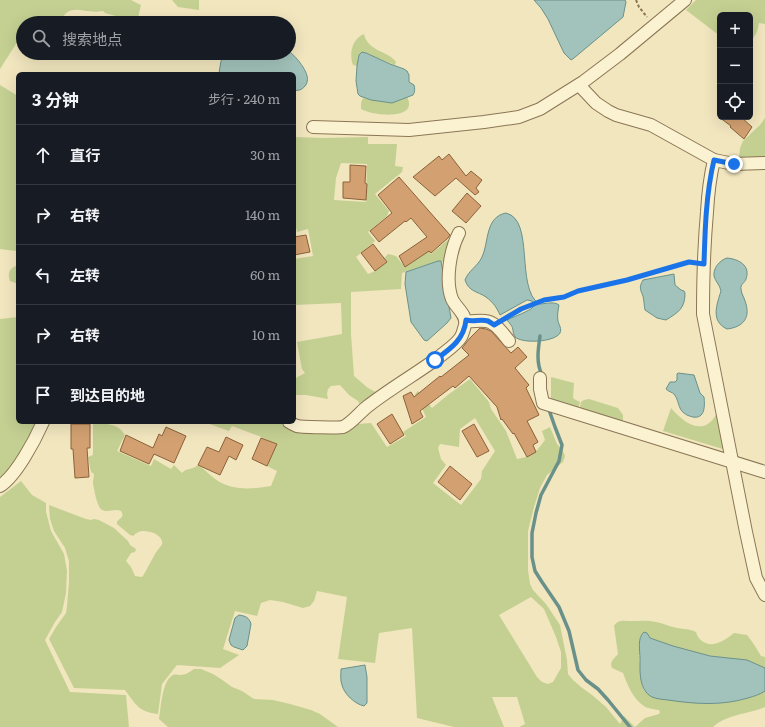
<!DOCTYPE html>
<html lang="zh">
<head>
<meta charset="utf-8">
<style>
  body { margin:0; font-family:Literata,"Noto Sans SC",serif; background:#20242c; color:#f1f3f6 }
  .controls { position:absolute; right:12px; top:12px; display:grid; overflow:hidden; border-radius:6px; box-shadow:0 4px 16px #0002 }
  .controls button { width:36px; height:36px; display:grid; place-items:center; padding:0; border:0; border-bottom:1px solid #363941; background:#171b24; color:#f1f3f6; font:20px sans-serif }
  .stop { position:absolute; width:12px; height:12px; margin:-9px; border:3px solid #1a73e8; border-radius:50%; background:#fff }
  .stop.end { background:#1a73e8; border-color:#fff; box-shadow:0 1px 4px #0008 }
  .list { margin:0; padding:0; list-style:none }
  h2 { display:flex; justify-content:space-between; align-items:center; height:52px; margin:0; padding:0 16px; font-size:17px }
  h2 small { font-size:13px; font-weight:400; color:#9ea1a6 }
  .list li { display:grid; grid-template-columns:26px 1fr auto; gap:12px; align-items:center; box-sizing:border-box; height:60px; padding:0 16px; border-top:1px solid #363941 }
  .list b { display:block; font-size:15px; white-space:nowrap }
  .list em { font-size:13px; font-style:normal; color:#9ea1a6 }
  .icon { flex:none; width:22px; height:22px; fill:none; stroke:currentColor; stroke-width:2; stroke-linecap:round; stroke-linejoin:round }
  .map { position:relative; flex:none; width:765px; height:727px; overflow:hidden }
  .search { position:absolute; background:#171b24; box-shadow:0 4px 16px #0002; left:16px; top:16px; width:280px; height:44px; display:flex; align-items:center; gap:10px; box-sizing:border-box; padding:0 14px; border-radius:22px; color:#9ea1a6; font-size:15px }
  .panel { position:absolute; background:#171b24; box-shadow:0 4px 16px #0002; left:16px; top:72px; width:280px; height:352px; border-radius:6px }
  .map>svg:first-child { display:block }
  .green { fill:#c4d092; fill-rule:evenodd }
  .water { fill:#a2c3bb; stroke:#69918a }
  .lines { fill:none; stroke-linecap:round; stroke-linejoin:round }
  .stream { stroke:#69918a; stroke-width:3.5 }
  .building { fill:#d3a171; stroke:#8c6139 }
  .street-casing { stroke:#8b7655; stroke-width:14 }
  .path { stroke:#8b7655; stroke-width:2; stroke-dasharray:3 2; stroke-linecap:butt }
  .street { stroke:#fbf2d2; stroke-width:12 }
  .route { stroke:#1a73e8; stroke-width:5 }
</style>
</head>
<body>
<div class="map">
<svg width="765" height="727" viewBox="0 0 765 727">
  <rect width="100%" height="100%" fill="#f1e6be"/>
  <g class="green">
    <path d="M0,0h131l10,5 -4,17 -32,-9 -2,-2c-21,4 -32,-11 -44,12h-36v14l-2,-1 -21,33z"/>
    <polygon points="172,0 199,0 199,10 178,7"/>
    <polygon points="696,0 765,0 765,24 759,23 757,32 750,43 750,15 720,15 720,36 686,10"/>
    <path d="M364,34c4,18 25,17 32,28l-1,3 -23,-9 -6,-3 -7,2 -2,11 -4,-1c-4,-12 -1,-26 11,-31z"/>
    <polygon points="0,85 18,96 18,250 16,251 0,249"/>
    <path d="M407,97c1,2 2,4 2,6 2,17 -39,12 -48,6v-6l2,-5 20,4 15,-1z"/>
    <polygon points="765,118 765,161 739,158 740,148 743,141 760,125"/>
    <path d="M294,137l31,1 43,-1v7h29l-2,22 8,1 -1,5 -27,22 14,17 -2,5 -19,16 7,9 -19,16 12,17 7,-3 12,-9 -3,-4 4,-4 8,2 9,11 24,-16 2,3 18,-15 3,1 -6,22 -8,-1 -36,12 -1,16 -50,3v42l3,42 14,12 12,6 -19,13 -3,-6 -9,-6 -9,-10 -9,1 -3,3 -1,5 1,5 -22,-4h-12v-16l11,-6 -3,-4 -5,-27 45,-8 -1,-31 -47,2v-46l19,-3 -5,-27 -11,3 -3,-14zM341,163l26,1 -1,38 -32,-2 2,-22z"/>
    <path d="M18,265v19l-8,-3c-3,-9 0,-13 8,-16z"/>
    <polygon points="18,317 17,332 18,332 18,422 39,422 29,442 0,483 0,319"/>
    <polygon points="551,377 574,383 573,397 574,399 580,402 578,410 551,402"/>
    <path d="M470,379l19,23 2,7 15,22 11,28c17,-3 18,-6 28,-19l-3,-9 8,-4 7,17 5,5 3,7 -2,6 -16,13 -7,13 -6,19 -6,24v39l2,14 3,6 13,14 14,21 7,35 1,14 5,6 8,7 11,8 14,12 14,17 4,-8 11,11 10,-9 14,-4 1,-2 -1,-2c-5,-1 -11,-1 -15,-4 -11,-7 -17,-22 -21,-33l-11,-5c-3,-7 3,-10 6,-14l-4,-28c4,-7 10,-5 17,-5 9,0 17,-1 25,1 7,1 14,5 21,6 7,1 13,1 19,4 3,11 14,15 24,10 5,-2 10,-6 14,-9l13,2 6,8 8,13 4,1v11l-18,-8 -37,-4 -37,-10 -23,-8 -3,-5 -6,2c-3,12 -2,45 3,55 5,8 16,9 25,10 27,4 52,6 79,-2 6,-2 11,-3 17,-7v16c-17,7 -38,7 -52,20h-194l6,-3 -8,-27h-25l12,30h-50l-37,-9 -5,-90 -33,5 -4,30 -37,-4 9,-62 -30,-6 -3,10 -4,5 -7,2 -20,-6 -13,-2 -9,3 -4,13 -22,-5 -12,38 16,6 -19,13 -43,-3 -15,19 -4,30c-19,-2 -22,-9 -33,-24l-51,-2 -25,-49 7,-12 10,-14 1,-7 2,-24v-21l-4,-13 -11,-17 -4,-12 -1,-14 37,14 5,1 3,-1 5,1 15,8 14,13 2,4 6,4 -1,3 -4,1 -5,8 5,6 4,9 6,1 2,-1c4,-7 8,-15 12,-22 1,-2 7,-9 7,-10 2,-6 -8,-12 -12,-12 -8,-2 -12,-1 -17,4l-3,-1 -13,-11v-2c3,-4 8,-5 4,-11 -6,-3 -13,2 -19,-1 -5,-3 -8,-21 -9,-27 0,-3 1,-6 1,-9l-3,-2 -3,-15 5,-2v-32c13,1 25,0 32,12l-8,16 34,15 3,-7 17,10 3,-4 8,8c5,-6 9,-2 16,-8 7,4 12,11 20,16 16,10 35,8 53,5l6,-15 -10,-5 9,-22 -17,-8 -27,-10 -3,5 -25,-9h78l13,7 76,-6 16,24 19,-11 -3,-4 23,-15 -11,-23 3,-3 14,17 17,-14zM475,418l20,33 -13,20 -1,8 -20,26 -28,-22 13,-18 -5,-6 -3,-11 2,-4 19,3 1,-18zM531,597l13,12 12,28 5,15v16l-8,14 -5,2 -6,-2 -5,-5 -38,-62z"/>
    <polygon points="589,399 618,408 623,415 623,421 580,409 580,407 581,402 584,400"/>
    <path d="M671,408c13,15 33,30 46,5l9,37 -63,-19z"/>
    <polygon points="21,481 32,495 46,503 46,512 51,531 64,554 67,571 66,593 62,612 55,622 45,640 70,692 126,695 129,727 0,727 0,497"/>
    <path d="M194,669h7l12,5 8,5 11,8 10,4 12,8 19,1 17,4 21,6 9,4 18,13h-170l-9,-8c2,-11 3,-39 14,-44 3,-1 4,0 7,0 5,0 10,-3 14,-6z"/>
  </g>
  <g class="water">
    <polygon points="534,0 625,0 626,2 623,17 574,58 571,60 564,53 548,19 541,8"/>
    <path d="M289,51c7,6 25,25 16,35 -3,4 -7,5 -11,4v-16h-79v-1h4l2,-12 6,-8h62z"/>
    <path d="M362,52l4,1 24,11 14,5 3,2 2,4v7l5,3c1,4 1,7 -1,10l-21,8 -21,-3 -11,-4 -2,-2 -2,-13 1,-15 2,-11z"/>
    <path d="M506,213c29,7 9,74 33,91 6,0 15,-3 20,1 -1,5 -2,11 -1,16 1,4 4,8 2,12 -5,9 -37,11 -45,4 -3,-4 -1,-9 -4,-12 -1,-2 -3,-3 -4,-5l2,-1c4,-2 21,-8 24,-12 1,-2 0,-4 -1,-6l-5,-1 -27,15c-3,-7 -7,-13 -14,-18 -9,-6 -17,-5 -21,-17 3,-9 13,-14 17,-23 7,-15 3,-40 24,-44z"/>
    <path d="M727,258c11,1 24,7 19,21 -1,4 -6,5 -5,10 0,4 3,8 4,12 6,16 -1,26 -18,28 -17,-8 -10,-25 -6,-38 -1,-6 -6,-10 -7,-15 -1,-8 6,-16 13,-18z"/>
    <polygon points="438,261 441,261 451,318 447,323 427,341 424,340 411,322 405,284 406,272"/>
    <path d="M674,274l1,11 6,5 3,1 1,2c0,15 -6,19 -19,27l-9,-2 -12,-8c-1,-5 -1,-10 -2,-14 -3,-7 -4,-9 0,-16z"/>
    <path d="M678,373l16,2 6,18 4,4c1,9 1,22 -11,20 -4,-1 -7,-2 -9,-4 -6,-4 -5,-13 -10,-19 -2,-2 -5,-2 -8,-5l4,-7h5l2,-2v-6z"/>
    <path d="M239,615c6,1 10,2 12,9l-4,22 -4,4 -9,-3 -3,-2 -2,-5 6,-22z"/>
    <path d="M644,632l3,1 3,5 23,8 37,10 37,4 18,8v23c-6,4 -11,5 -17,7 -27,8 -53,6 -80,2 -8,-1 -17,-1 -22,-8 -7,-9 -6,-23 -6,-33 0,-9 -3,-21 4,-27z"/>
    <path d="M365,665l2,12v26l-3,3c-9,-2 -20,-12 -22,-21 -2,-5 -1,-11 -1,-16z"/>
  </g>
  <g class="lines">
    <g class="stream">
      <path d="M540,336c-2,14 -4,27 2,39"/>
      <polyline points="548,407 555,427 562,445 559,461 541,495 536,513 532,533 532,557 535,571 542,582 559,607 569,631 578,670 586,680 598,689 608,700 630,727"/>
    </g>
  </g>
  <g class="building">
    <polygon points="719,117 741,117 752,127 744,139 730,127 731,126"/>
    <polygon points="449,154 466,176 471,171 482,180 476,188 479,192 475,195 456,178 435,196 413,177 439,156 442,160"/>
    <polygon points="350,165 366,166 365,183 367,184 366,200 343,198 343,182 350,182"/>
    <polygon points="399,177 450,235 448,238 431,253 429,251 405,267 399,256 427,237 411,218 406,222 405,221 379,242 370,231 392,213 378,195"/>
    <polygon points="467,193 481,206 466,223 452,211"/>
    <polygon points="306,235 310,252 294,255 294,237"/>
    <polygon points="373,244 387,262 375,271 361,253"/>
    <polygon points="480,328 486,329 491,331 511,353 518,347 527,357 515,368 529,385 526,388 539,415 527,421 538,442 533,445 536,452 527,457 514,433 513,434 502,419 501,420 497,407 469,376 455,388 453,386 420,411 423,417 412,424 403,396 411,392 414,397 440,376 441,377 469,355 462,348 470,338"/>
    <polygon points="392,414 404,435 390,444 377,424"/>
    <polygon points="71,424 90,424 90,448 87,448 89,477 75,478 73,449 71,449"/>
    <polygon points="474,424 489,451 477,457 462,431"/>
    <polygon points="166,427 186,436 174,463 154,454 149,464 120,451 126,435 153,448 159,434 162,436"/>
    <polygon points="226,437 243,445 236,460 229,456 220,475 198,465 207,447 219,452"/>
    <polygon points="261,438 277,444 267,466 252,459"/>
    <polygon points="450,466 472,484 460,500 438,482"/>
  </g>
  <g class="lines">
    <defs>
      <g id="street">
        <polyline points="579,85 596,103 608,111 616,115 651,125 714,160 734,164 765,163"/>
        <polyline points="313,127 409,130 484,122 519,117 540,109 583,82 620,54 685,0"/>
        <path d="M714,160c-4,17 -6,34 -7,52 -3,34 -4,68 -4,102l43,218 10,46 9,17"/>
        <path d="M466,321c6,1 12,-1 19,0 10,0 18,13 24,20"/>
        <polyline points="540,378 540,389 543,403 765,472"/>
        <path d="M289,422c2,1 5,3 8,4 3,1 43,2 46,1 8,-3 18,-16 25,-21 23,-18 48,-32 71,-49 7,-6 17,-12 22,-20 2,-4 3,-8 4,-12 2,-11 -9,-17 -13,-26 -7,-18 -2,-49 7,-66"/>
        <path d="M0,486c16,-10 35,-46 43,-64"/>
      </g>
    </defs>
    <use href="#street" class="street-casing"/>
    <g class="path">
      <polyline points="636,0 639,7 647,17"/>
      <polyline points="504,319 521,309 544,300 564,297 578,291 627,280 689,263 692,263"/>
    </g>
    <use href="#street" class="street"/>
  </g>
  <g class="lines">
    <path class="route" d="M435,360c15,-11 29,-20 31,-40 7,2 15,-1 22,1 0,0 5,3 6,4l27,-16 23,-9 20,-3 14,-6 49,-11 62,-18 15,2c1,-35 2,-70 10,-104l20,4"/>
  </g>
</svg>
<div class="controls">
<button>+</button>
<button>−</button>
<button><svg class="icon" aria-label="locate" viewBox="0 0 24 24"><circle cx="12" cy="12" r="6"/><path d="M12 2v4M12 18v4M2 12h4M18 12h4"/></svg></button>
</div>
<div class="stop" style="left:435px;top:360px"></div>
<div class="stop end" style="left:734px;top:164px"></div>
<div class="search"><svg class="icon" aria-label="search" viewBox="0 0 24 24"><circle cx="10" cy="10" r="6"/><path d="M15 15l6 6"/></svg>搜索地点</div>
<section class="panel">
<h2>3 分钟<small>步行 · 240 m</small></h2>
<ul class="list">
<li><svg class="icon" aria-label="ahead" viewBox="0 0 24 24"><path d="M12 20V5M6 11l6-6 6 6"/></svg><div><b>直行</b></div><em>30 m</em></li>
<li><svg class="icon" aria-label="right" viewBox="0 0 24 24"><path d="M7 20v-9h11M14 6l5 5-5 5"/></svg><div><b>右转</b></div><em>140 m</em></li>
<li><svg class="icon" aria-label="left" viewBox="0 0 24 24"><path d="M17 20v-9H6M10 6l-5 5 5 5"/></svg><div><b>左转</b></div><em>60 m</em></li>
<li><svg class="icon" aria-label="right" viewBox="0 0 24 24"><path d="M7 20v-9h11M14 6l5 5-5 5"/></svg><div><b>右转</b></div><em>10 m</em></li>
<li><svg class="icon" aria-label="arrive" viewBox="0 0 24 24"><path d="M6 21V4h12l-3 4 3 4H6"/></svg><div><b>到达目的地</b></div></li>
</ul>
</section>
</div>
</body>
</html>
